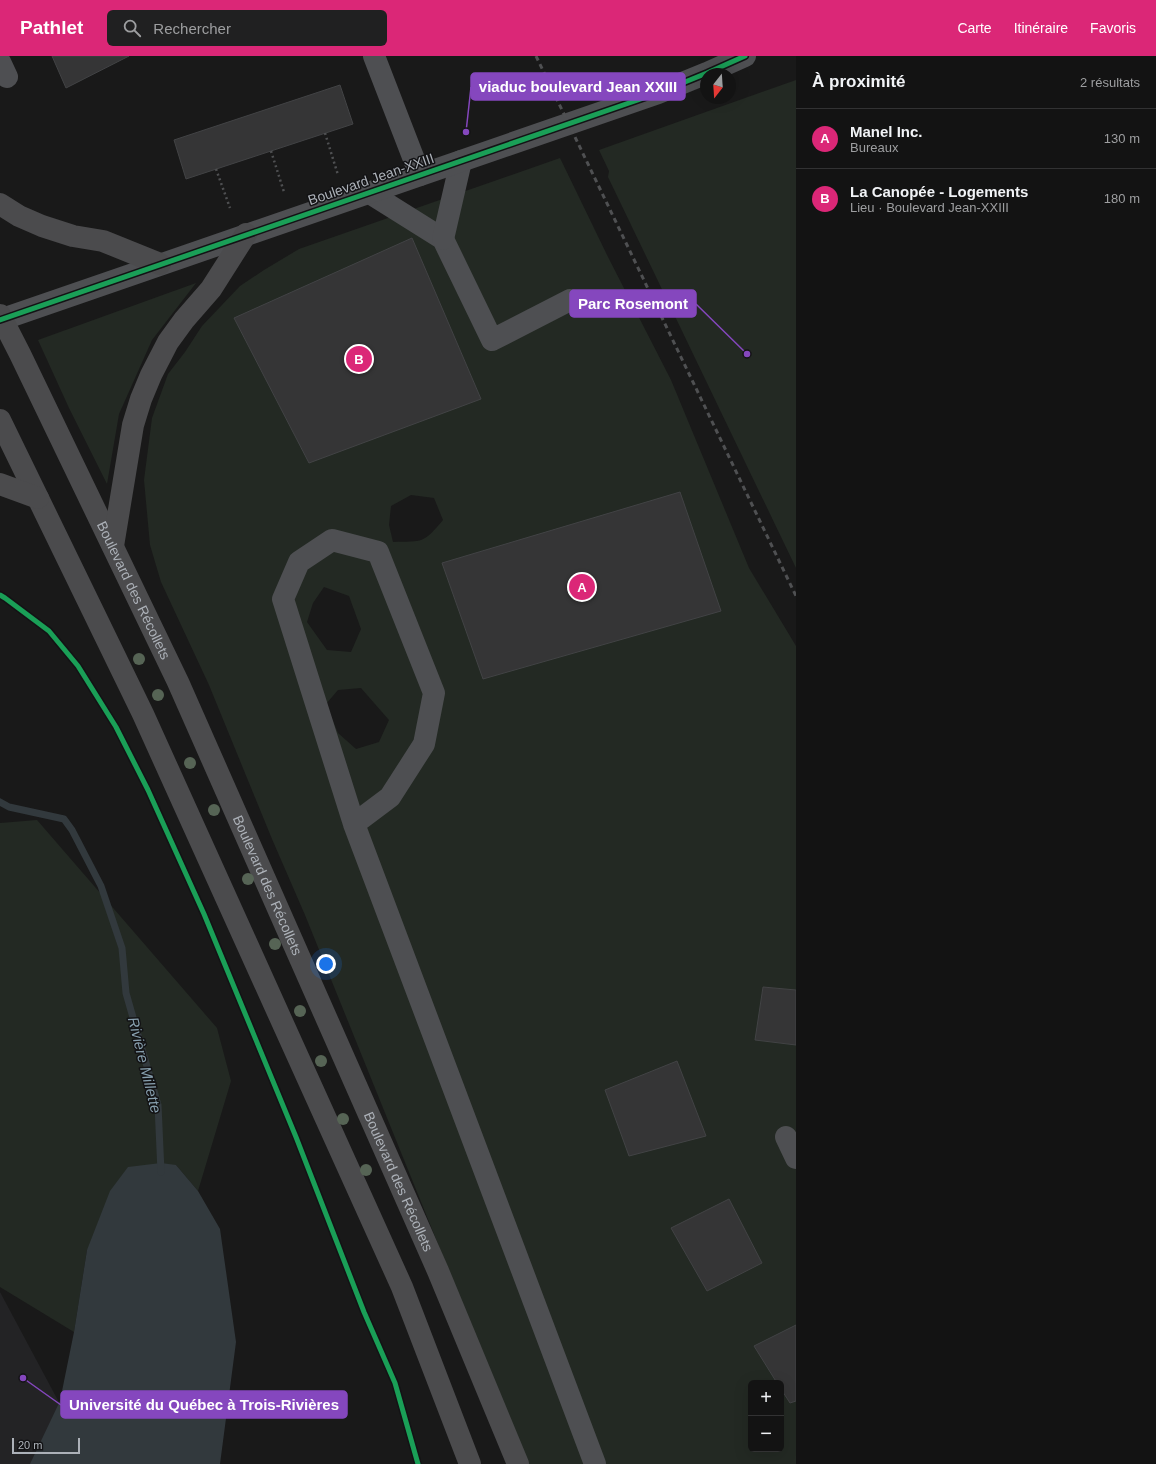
<!DOCTYPE html>
<html lang="fr">
<head>
<meta charset="utf-8">
<style>
  body { margin:0; font-family:Arial,sans-serif; background:#202021; color:#f1f3f6 }
  .controls { position:absolute; right:12px; bottom:12px; display:grid; overflow:hidden; border-radius:6px; box-shadow:0 4px 16px #0002 }
  .controls button { width:36px; height:36px; display:grid; place-items:center; padding:0; border:0; border-bottom:1px solid #323233; background:#131313; color:#f1f3f6; font:20px sans-serif }
  .compass { position:absolute; left:700px; top:12px; width:36px; height:36px; border-radius:50%; background:#131313; box-shadow:0 4px 16px #0002; rotate:197deg }
  .scale { position:absolute; left:12px; bottom:10px; width:68px; box-sizing:border-box; padding-left:4px; border:2px solid #acb1b8; border-top:0; font-size:11px; line-height:14px; white-space:nowrap; color:#acb1b8; -webkit-text-stroke:3px #131315; paint-order:stroke }
  .you { position:absolute; left:326px; top:908px; width:14px; height:14px; margin:-10px; border:3px solid #fff; border-radius:50%; background:#1a73e8; box-shadow:0 0 0 6px #1a73e833 }
  .badge { display:grid; place-items:center; width:26px; height:26px; border-radius:50%; background:#db2777; color:#fff; font-size:13px; font-weight:700 }
  .pin { position:absolute; translate:-50% -50%; border:2px solid #fff; box-shadow:0 1px 4px #0006 }
  .list { margin:0; padding:0; list-style:none }
  h2 { display:flex; justify-content:space-between; align-items:center; height:52px; margin:0; padding:0 16px; font-size:17px }
  h2 small { font-size:13px; font-weight:400; color:#9d9ea0 }
  .list li { display:grid; grid-template-columns:26px 1fr auto; gap:12px; align-items:center; box-sizing:border-box; height:60px; padding:0 16px; border-top:1px solid #323233 }
  .list b { display:block; font-size:15px; white-space:nowrap }
  .list p { margin:0; font-size:13px; white-space:nowrap; color:#9d9ea0 }
  .list em { font-size:13px; font-style:normal; color:#9d9ea0 }
  .icon { flex:none; width:22px; height:22px; fill:none; stroke:currentColor; stroke-width:2; stroke-linecap:round; stroke-linejoin:round }
  .map { position:relative; flex:none; width:796px; height:1408px; overflow:hidden }
  header { display:flex; align-items:center; gap:24px; box-sizing:border-box; height:56px; padding:0 20px; background:#db2777; color:#fff }
  header strong { font-size:19px }
  nav { display:flex; gap:22px; margin-inline-start:auto; font-size:14px }
  .search { width:280px; height:36px; background:#202021; display:flex; align-items:center; gap:10px; box-sizing:border-box; padding:0 14px; border-radius:6px; color:#9d9ea0; font-size:15px }
  main { display:flex }
  aside { flex:1; background:#131313 }
  .map>svg:first-child { display:block }
  .built { fill:#232325 }
  .green { fill:#232923; fill-rule:evenodd }
  .water { fill:#32393d }
  .lines { fill:none; stroke-linecap:round; stroke-linejoin:round }
  .stream { stroke:#32393d; stroke-width:7 }
  .building { fill:#353536; stroke:#424345 }
  .path { stroke:#4f5052; stroke-width:2.5; stroke-dasharray:2 3; stroke-linecap:butt }
  .minor { stroke:#4e4f52; stroke-width:22 }
  .major { stroke:#4b4b4d; stroke-width:22 }
  .rail { stroke:#4f5052; stroke-width:3; stroke-dasharray:5 4; stroke-linecap:butt }
  .cycleway-casing { stroke:#131315; stroke-width:8 }
  .cycleway { stroke:#1a9f57; stroke-width:5 }
  .tree { fill:#566455 }
  .labels { text-anchor:middle; dominant-baseline:central; stroke-width:3; stroke-linejoin:round; paint-order:stroke }
  .street-label { font-size:14px; fill:#acb1b8; stroke:#131315 }
  .water-label { font-size:15px; font-style:italic; fill:#88a0af; stroke:#131315 }
  .leader { fill:none; stroke:#8547be; stroke-width:1.5 }
  .callout-dot { fill:#8547be; stroke:#131315; stroke-width:1.5 }
  .callout { fill:#8547be; stroke:#8547be; stroke-width:1.5 }
  .callout-label { font-size:15px; text-anchor:middle; font-weight:bold; fill:#fff }
</style>
</head>
<body>
<header>
<strong>Pathlet</strong>
<div class="search"><svg class="icon" aria-label="search" viewBox="0 0 24 24"><circle cx="10" cy="10" r="6"/><path d="M15 15l6 6"/></svg>Rechercher</div>
<nav><a>Carte</a><a>Itinéraire</a><a>Favoris</a></nav>
</header>
<main>
<div class="map">
<svg width="796" height="1408" viewBox="0 0 796 1408">
  <rect width="100%" height="100%" fill="#191919"/>
  <polygon class="built" points="0,1236 92,1408 0,1408"/>
  <g class="green">
    <polygon points="796,24 796,512 608,121 609,115 599,94"/>
    <path d="M560,102l48,99 63,123 78,188 47,78v818h-269l-222,-549 -33,-76 -63,-154 -48,-103 -11,-37 -6,-65 8,-62 16,-44 17,-22 17,-26 38,-40 24,-16 35,-21zM411,439l23,3 9,22c-20,24 -20,21 -50,22l-4,-17 2,-19zM324,531l25,9 12,33 -10,23 -24,-2 -20,-28 6,-19zM361,632l28,32 -10,22 -23,7 -18,-16 -12,-29 12,-14zM751,1327h30v66h-30z"/>
    <polygon points="196,227 152,284 119,358 107,428 69,352 38,284"/>
    <polygon points="37,764 217,972 231,1025 198,1135 176,1109 87,1194 74,1276 0,1231 0,767"/>
  </g>
  <polygon class="water" points="161,1107 176,1109 198,1135 220,1173 236,1286 220,1408 30,1408 60,1345 74,1276 87,1194 110,1135 128,1111"/>
  <g class="lines">
    <polyline class="stream" points="0,746 9,751 64,763 72,774 101,830 122,892 126,937 158,1049 161,1116"/>
  </g>
  <g class="building">
    <polygon points="52,0 129,0 66,32"/>
    <polygon points="340,29 353,68 186,123 174,84"/>
    <polygon points="412,182 481,343 309,407 234,262"/>
    <polygon points="680,436 721,555 483,623 442,507"/>
    <polygon points="763,931 796,934 796,989 755,984"/>
    <polygon points="677,1005 706,1080 629,1100 605,1034"/>
    <polygon points="729,1143 762,1207 707,1235 671,1172"/>
    <polygon points="796,1269 796,1345 790,1347 781,1333 781,1327 777,1327 754,1290"/>
  </g>
  <g class="lines">
    <g class="path">
      <polyline points="325,77 338,119"/>
      <polyline points="271,95 284,136"/>
      <polyline points="216,113 230,152"/>
    </g>
    <g class="minor">
      <polyline points="374,0 420,119"/>
      <polyline points="0,6 7,21"/>
      <polyline points="368,136 443,183 492,284 570,244"/>
      <polyline points="443,183 461,105"/>
      <polyline points="0,264 658,37 707,17 745,0"/>
      <polyline points="354,768 390,741 424,688 434,637 378,496 332,484 299,506 283,543 354,768 595,1408"/>
      <polyline points="786,1081 796,1102"/>
    </g>
    <g class="major">
      <polyline points="0,148 19,160 42,170 73,180 103,185 160,208"/>
      <path id="s1" d="M0,259l20,39 158,328 260,589 80,193"/>
      <polyline points="0,364 143,658 402,1231 470,1408"/>
      <polyline points="0,428 38,442"/>
      <polyline points="113,490 133,369 141,343 151,319 168,286 184,264 211,233 246,178"/>
    </g>
    <polyline class="rail" points="536,0 796,540"/>
    <defs>
      <g id="cycleway">
        <polyline points="0,264 658,37 707,17 745,0"/>
        <polyline points="0,539 5,542 49,575 78,610 116,671 148,734 204,858 296,1081 364,1256 395,1327 418,1408"/>
      </g>
    </defs>
    <use href="#cycleway" class="cycleway-casing"/>
    <use href="#cycleway" class="cycleway"/>
  </g>
  <g class="tree">
    <circle cx="139" cy="603" r="6"/>
    <circle cx="158" cy="639" r="6"/>
    <circle cx="190" cy="707" r="6"/>
    <circle cx="214" cy="754" r="6"/>
    <circle cx="248" cy="823" r="6"/>
    <circle cx="275" cy="888" r="6"/>
    <circle cx="300" cy="955" r="6"/>
    <circle cx="321" cy="1005" r="6"/>
    <circle cx="343" cy="1063" r="6"/>
    <circle cx="366" cy="1114" r="6"/>
  </g>
  <g class="labels">
    <g class="street-label">
      <text transform="translate(371 123) rotate(-19)">Boulevard Jean-XXIII</text>
      <text stroke="none"><textPath href="#s1" startOffset="306">Boulevard des Récollets</textPath></text>
      <text stroke="none"><textPath href="#s1" startOffset="630">Boulevard des Récollets</textPath></text>
      <text stroke="none"><textPath href="#s1" startOffset="954">Boulevard des Récollets</textPath></text>
    </g>
    <g class="water-label">
      <text transform="translate(145 1009) rotate(76)">Rivière Millette</text>
    </g>
  </g>
  <path class="leader" d="M466 76L471 31M747 298L696 248M23 1322L61 1349"/>
  <g class="callout-dot">
    <circle cx="466" cy="76" r="4"/>
    <circle cx="747" cy="298" r="4"/>
    <circle cx="23" cy="1322" r="4"/>
  </g>
  <g class="callout">
    <rect x="471" y="17" width="214" height="27" rx="4"/>
    <rect x="570" y="234" width="126" height="27" rx="4"/>
    <rect x="61" y="1335" width="286" height="27" rx="4"/>
  </g>
  <g class="callout-label">
    <text x="578" y="36">viaduc boulevard Jean XXIII</text>
    <text x="633" y="253">Parc Rosemont</text>
    <text x="204" y="1354">Université du Québec à Trois-Rivières</text>
  </g>
</svg>
<div class="controls">
<button>+</button>
<button>−</button>
</div>
<svg class="compass" viewBox="-18 -18 36 36"><path d="M0-13l5 13h-10z" fill="#e53935"/><path d="M0 13l5-13h-10z" fill="#9d9ea0"/></svg>
<div class="scale">20 m</div>
<div class="you"></div>
<div class="pin badge" style="left:582px;top:531px">A</div>
<div class="pin badge" style="left:359px;top:303px">B</div>
</div>
<aside>
<h2>À proximité<small>2 résultats</small></h2>
<ul class="list">
<li><span class="badge">A</span><div><b>Manel Inc.</b><p>Bureaux</p></div><em>130 m</em></li>
<li><span class="badge">B</span><div><b>La Canopée - Logements</b><p>Lieu · Boulevard Jean-XXIII</p></div><em>180 m</em></li>
</ul>
</aside>
</main>
</body>
</html>
